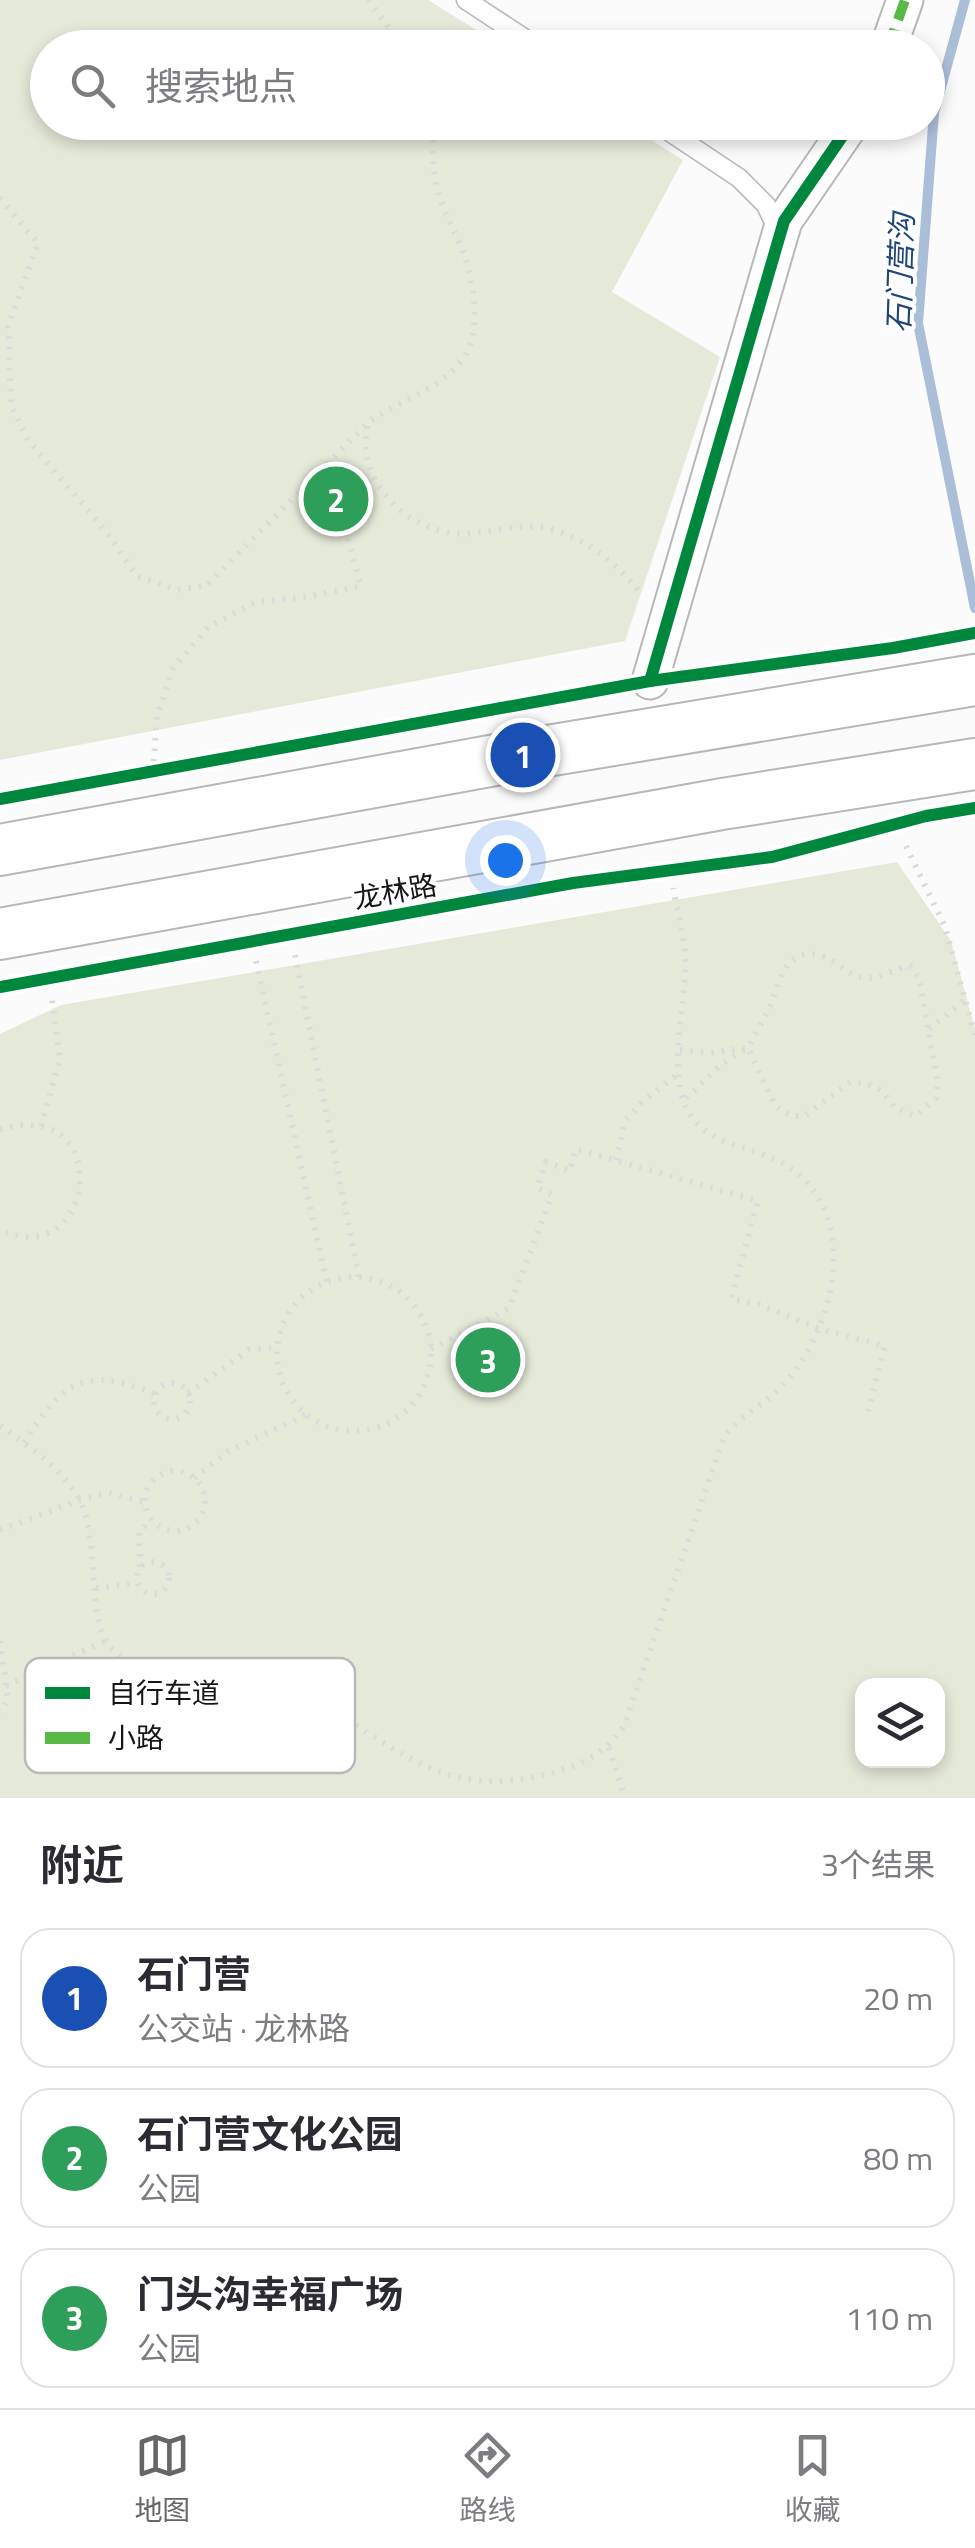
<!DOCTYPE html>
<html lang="zh">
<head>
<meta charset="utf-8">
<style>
  body { margin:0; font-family:"Titillium Web","Noto Sans SC",sans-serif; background:#f7f7f7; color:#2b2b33 }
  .controls { position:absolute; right:30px; bottom:30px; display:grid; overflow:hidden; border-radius:20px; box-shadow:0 5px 15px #0003 }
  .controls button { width:90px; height:90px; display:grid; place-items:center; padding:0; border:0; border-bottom:2px solid #e1e1e2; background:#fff; color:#2b2b33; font:50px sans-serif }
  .you { position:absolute; left:505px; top:860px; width:35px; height:35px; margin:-25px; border:8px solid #fff; border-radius:50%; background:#1a73e8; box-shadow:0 0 0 15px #1a73e833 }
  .badge { display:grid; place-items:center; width:65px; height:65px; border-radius:50%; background:#676667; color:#fff; font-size:32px; font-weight:700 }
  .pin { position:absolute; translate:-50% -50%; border:5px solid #fff; box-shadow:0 2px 10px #0006 }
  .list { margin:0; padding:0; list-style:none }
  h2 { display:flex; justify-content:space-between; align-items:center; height:130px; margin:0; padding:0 40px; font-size:42px }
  h2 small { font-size:32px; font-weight:400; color:#7c7c81 }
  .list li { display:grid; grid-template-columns:65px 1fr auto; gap:30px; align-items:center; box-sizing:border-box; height:140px; margin:0 20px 20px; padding:0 20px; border:2px solid #e1e1e2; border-radius:30px }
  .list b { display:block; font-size:38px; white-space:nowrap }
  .list p { margin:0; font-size:32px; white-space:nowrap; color:#7c7c81 }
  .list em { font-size:32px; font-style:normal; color:#7c7c81 }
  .icon { flex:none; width:55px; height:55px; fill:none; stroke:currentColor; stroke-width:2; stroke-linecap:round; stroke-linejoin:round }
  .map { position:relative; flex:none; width:975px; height:1798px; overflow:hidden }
  .search { position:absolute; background:#fff; box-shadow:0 5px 15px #0003; left:30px; right:30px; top:30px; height:110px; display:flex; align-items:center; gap:25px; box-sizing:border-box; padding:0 35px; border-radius:55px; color:#7c7c81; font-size:38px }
  .sheet { height:610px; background:#fff }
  nav { display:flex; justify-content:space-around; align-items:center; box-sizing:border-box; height:140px; border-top:2px solid #e1e1e2; background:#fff; font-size:28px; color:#7c7c81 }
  nav a { display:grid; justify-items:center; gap:5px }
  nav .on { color:#676667 }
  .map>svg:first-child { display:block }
  .green { fill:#e5e9d8; fill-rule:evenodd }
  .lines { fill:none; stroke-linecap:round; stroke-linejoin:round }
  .stream { stroke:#aabed8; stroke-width:10 }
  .service-casing { stroke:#b8b7b8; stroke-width:21 }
  .minor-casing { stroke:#b8b7b8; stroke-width:39 }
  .secondary-casing { stroke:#b8b7b8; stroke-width:54 }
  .path { stroke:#dbdadb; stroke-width:6; stroke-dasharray:2.5 8; stroke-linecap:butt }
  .service { stroke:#fffeff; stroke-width:18 }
  .minor { stroke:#fffeff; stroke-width:35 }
  .secondary { stroke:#fffeff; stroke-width:50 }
  .quiet { stroke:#58b947; stroke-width:10; stroke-dasharray:20 10; stroke-linecap:butt }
  .cycleway-casing { stroke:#fff; stroke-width:19 }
  .cycleway { stroke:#00873e; stroke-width:12 }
  .labels { text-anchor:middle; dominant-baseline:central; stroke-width:8; stroke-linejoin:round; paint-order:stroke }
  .street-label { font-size:28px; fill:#171617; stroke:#fff }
  .water-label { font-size:30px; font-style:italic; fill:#1e4676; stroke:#fff }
  .key { fill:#fff; stroke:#b9b9b9; stroke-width:2.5 }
  .key-label { font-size:28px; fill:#171617 }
</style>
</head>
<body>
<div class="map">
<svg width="975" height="1798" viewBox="0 0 975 1798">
  <rect width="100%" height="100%" fill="#fcfbfc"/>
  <g class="green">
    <polygon points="0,0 428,0 504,47 48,48 48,122 624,123 683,160 612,292 720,357 625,641 0,760"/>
    <path d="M897,862l54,79 24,88v769h-975v-764l61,-29zM862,1686h76v74h-76z"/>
  </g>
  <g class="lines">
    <polyline class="stream" points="965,0 934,113 918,323 975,608"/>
    <defs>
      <g id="service">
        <polyline points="466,0 539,48"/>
        <polyline points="655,122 739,178 766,205 779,233"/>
      </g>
      <g id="minor">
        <polyline points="888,48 905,0"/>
        <polyline points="650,681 784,221 852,122"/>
      </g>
      <g id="secondary">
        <polyline points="0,850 523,755 975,680"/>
        <polyline points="0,934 722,804 975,764"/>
      </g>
    </defs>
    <use href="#service" class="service-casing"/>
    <use href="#minor" class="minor-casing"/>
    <use href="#secondary" class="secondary-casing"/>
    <g class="path">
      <polyline points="368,0 404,48"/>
      <path d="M0,198l38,45 -30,83 3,79 17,35 76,89 33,47 40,14 29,-4 163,-164c29,-21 65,-30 90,-58 24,-27 16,-77 5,-110 -9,-23 -23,-45 -28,-71 -4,-19 -2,-40 -6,-61"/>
      <path d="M368,426c-13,51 34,100 83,107 34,5 68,-15 106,-2 33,10 65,38 85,64"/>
      <polyline points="153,772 157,716 173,668 209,626 256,602 308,597 361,586 327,464"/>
      <polyline points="906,846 945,927 975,1036"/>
      <polyline points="295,955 359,1278"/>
      <polyline points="256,961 327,1283"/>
      <polyline points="929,1029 965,1000"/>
      <path d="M680,1050l29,3 39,-5c7,-14 16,-28 22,-42 11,-25 14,-63 55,-49 15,6 23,20 41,21 14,1 29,-10 44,-12l9,12 19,106 -2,14 -20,18 -22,-9 -12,-16 -16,-8 -15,-1 -47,34h-13l-15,-9 -28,-59 -26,16 -36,34"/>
      <polyline points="41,1126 60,1058 52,999"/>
      <path d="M0,1130c115,-37 98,144 0,100"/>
      <polyline points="616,1160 625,1121 641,1103 679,1073"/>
      <circle cx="354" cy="1354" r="77"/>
      <polyline points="431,1349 509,1308 552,1195 537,1188 546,1162 570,1171 576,1149 758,1201 731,1299 758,1304 817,1328 885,1346 866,1419"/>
      <circle cx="172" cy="1401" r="18"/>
      <polyline points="188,1393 249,1350 277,1347"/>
      <path d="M0,1426c29,21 58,39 78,71 24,40 6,124 34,152 50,48 127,22 188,45 14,5 27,15 40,22 75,44 110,80 203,59 35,-8 60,-19 81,-49l100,-289c16,-22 39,-31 57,-50 54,-55 82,-173 6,-221 -31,-20 -79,-20 -98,-53 -24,-43 -1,-112 -4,-158 -1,-22 -8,-46 -12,-67"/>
      <path d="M24,1443c39,-62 59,-78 131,-49"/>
      <circle cx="175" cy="1501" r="30"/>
      <polyline points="194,1478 229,1451 305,1415"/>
      <polyline points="0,1530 80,1500 109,1493 145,1502"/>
      <circle cx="153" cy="1578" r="16"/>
      <polyline points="140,1567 139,1532 152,1520"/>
      <polyline points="96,1588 137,1583"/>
      <polyline points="0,1641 8,1700 0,1712"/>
      <polyline points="6,1686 105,1641"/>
      <polyline points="609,1748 625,1798"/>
    </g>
    <use href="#service" class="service"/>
    <use href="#minor" class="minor"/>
    <use href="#secondary" class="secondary"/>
    <polyline class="quiet" points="888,48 905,0"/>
    <defs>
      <g id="cycleway">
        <polyline points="650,681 784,221 852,122"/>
        <polyline points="0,799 650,681 893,648 975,633"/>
        <polyline points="0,987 573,883 772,857 926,816 975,808"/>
      </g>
    </defs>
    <use href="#cycleway" class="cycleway-casing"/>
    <use href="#cycleway" class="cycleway"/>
  </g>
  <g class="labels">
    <g class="street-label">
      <text transform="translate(395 891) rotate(-10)">龙林路</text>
    </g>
    <g class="water-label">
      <text transform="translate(900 273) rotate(-88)">石门营沟</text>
    </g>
  </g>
  <rect x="25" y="1658" width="330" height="115" rx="15" class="key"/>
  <rect x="45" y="1687" width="45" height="12" fill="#00873e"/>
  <rect x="45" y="1732" width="45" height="12" fill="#58b947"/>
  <g class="key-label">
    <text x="108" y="1703">自行车道</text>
    <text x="108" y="1748">小路</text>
  </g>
</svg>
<div class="controls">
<button><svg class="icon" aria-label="layers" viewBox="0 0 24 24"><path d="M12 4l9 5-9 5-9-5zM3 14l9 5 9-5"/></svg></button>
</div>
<div class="you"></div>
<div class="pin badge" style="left:523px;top:755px;background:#1a4fb4">1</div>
<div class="pin badge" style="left:336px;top:499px;background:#2e9e5b">2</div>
<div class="pin badge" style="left:488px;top:1360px;background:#2e9e5b">3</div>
<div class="search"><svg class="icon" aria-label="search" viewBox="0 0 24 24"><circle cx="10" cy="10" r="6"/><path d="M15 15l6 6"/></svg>搜索地点</div>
</div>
<section class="sheet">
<h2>附近<small>3个结果</small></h2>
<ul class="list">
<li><span class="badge" style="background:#1a4fb4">1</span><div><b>石门营</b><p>公交站 · 龙林路</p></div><em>20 m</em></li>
<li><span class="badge" style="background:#2e9e5b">2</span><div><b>石门营文化公园</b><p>公园</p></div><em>80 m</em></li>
<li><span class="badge" style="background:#2e9e5b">3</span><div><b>门头沟幸福广场</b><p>公园</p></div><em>110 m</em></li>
</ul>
</section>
<nav>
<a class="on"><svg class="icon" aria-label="map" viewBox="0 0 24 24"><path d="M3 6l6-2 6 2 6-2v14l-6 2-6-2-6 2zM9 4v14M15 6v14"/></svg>地图</a>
<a><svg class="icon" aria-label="directions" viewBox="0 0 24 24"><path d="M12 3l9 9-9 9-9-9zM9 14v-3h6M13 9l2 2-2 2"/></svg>路线</a>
<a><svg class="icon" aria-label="saved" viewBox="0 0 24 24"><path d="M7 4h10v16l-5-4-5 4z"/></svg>收藏</a>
</nav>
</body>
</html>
